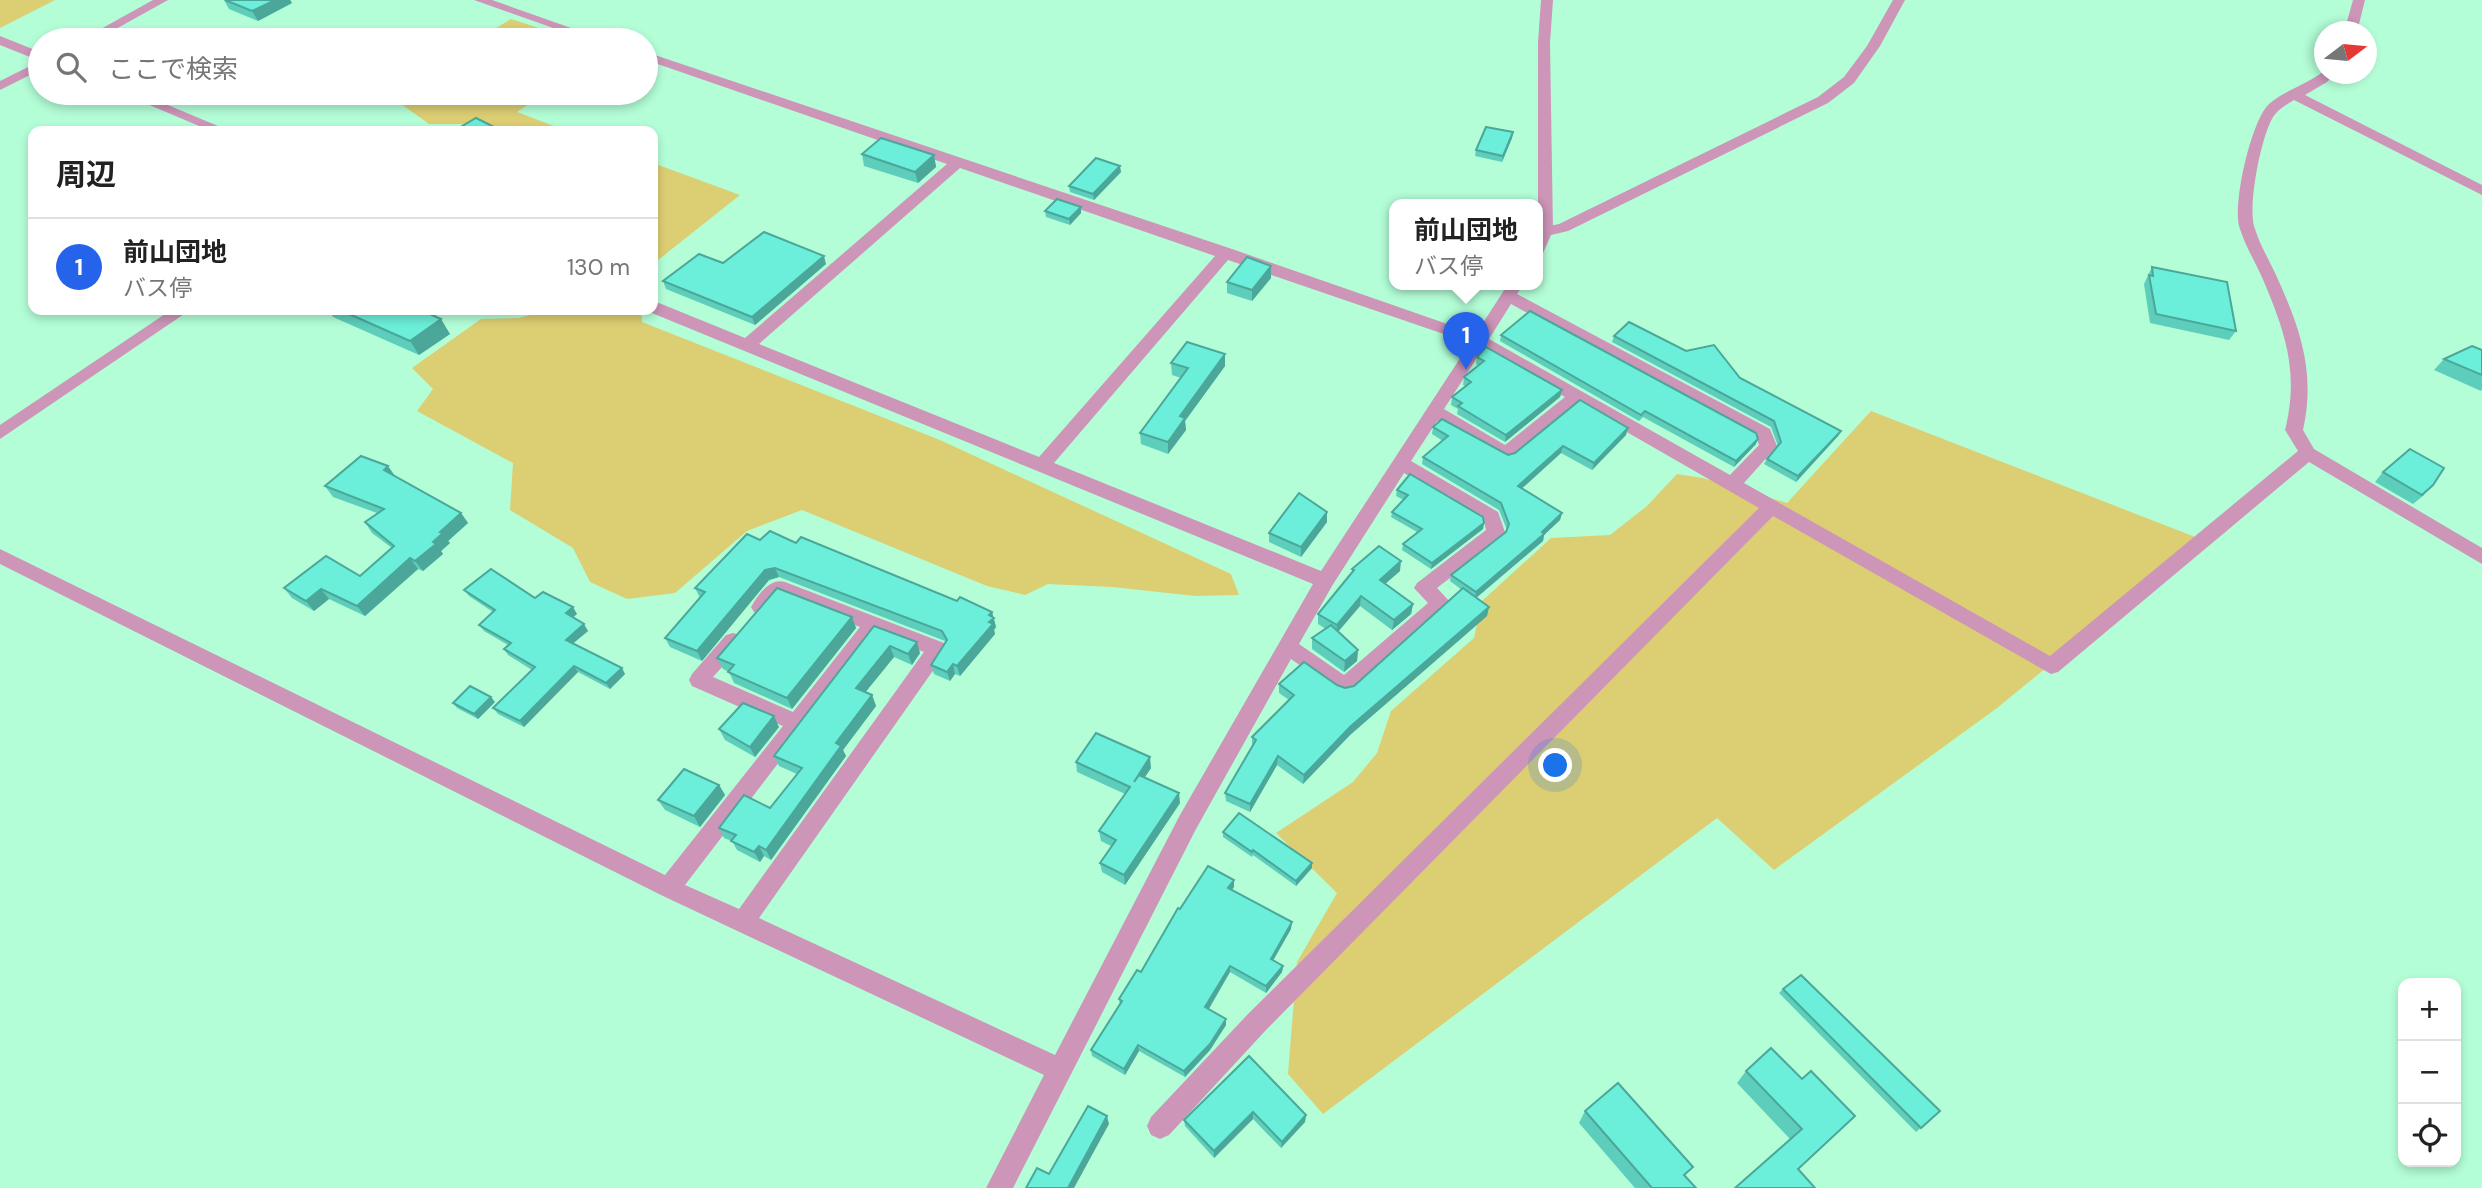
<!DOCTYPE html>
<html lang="ja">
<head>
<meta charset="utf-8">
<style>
  body { margin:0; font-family:"DM Sans","Noto Sans JP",sans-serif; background:#f6f6f6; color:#222 }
  .controls { position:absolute; right:21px; bottom:21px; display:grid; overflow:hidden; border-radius:14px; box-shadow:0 4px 10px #0003 }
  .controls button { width:63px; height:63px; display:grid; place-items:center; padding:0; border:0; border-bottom:2px solid #e0e0e0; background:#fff; color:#222; font:35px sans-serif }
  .compass { position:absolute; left:2314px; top:21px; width:63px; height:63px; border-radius:50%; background:#fff; box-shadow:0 4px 10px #0003; rotate:74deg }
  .you { position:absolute; left:1556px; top:766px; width:24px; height:24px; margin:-18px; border:5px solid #fff; border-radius:50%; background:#1a73e8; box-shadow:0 0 0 10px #1a73e833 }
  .badge { display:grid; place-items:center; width:46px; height:46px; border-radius:50%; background:#2563eb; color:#fff; font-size:23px; font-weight:700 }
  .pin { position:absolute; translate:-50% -58px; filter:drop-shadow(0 2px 4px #0008) }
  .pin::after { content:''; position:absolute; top:37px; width:24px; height:21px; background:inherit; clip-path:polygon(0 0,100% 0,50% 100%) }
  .popup { position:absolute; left:1389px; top:199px; width:154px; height:91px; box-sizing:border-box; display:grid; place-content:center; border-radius:14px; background:#fff; filter:drop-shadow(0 2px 5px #0005); font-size:23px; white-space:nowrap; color:#767676 }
  .popup b { font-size:26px; color:#222 }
  .popup::after { content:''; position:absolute; left:50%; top:100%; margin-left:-14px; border:14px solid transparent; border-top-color:#fff }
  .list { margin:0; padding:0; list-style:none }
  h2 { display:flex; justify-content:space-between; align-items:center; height:91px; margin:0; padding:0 28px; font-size:30px }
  h2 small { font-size:23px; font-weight:400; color:#767676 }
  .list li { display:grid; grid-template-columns:46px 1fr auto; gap:21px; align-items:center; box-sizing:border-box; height:98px; padding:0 28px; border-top:2px solid #e0e0e0 }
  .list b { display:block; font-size:26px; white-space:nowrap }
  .list p { margin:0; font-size:23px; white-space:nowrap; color:#767676 }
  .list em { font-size:23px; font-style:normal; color:#767676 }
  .icon { flex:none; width:38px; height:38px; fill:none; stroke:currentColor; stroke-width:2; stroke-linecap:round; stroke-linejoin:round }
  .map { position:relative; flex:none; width:2482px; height:1188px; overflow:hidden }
  .search { position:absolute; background:#fff; box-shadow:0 4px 10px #0003; left:28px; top:28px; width:630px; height:77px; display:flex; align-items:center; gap:18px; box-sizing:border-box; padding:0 24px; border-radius:38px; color:#767676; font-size:26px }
  .panel { position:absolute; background:#fff; box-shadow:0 4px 10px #0003; left:28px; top:126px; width:630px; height:189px; border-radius:14px }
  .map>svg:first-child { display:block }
  .green { fill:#dcce72 }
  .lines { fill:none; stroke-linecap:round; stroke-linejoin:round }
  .minor { fill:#cd95b8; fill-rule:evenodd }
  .tertiary { fill:#cd95b8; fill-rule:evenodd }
  .wall { fill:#5ccebb }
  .shaded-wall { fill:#4ba799 }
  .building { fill:#6befda; stroke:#4ba799; stroke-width:2 }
</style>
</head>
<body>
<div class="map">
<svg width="2482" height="1188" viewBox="0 0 2482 1188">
  <rect width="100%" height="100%" fill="#b3fed7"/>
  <g class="green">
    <polygon points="0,0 55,0 0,28"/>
    <polygon points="511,19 576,40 477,40"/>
    <polygon points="380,93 546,93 517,112 567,131 501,131 484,124 429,124 390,96"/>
    <polygon points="653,163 740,195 653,264"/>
    <polygon points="548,310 641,310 642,322 940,440 1231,574 1239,595 1196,596 1112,587 1048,584 1025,595 987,586 802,510 747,531 675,593 627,599 590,582 573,548 510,510 513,463 417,411 433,389 412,368 481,319 519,318"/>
    <polygon points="1871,411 2203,540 1997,708 1774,870 1717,818 1323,1114 1288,1074 1297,962 1337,893 1276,833 1353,782 1377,753 1391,711 1474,638 1482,601 1551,538 1610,535 1647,506 1677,474 1703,478 1787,503"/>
  </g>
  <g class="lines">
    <g class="minor">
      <polygon points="153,0 168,0 96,40 81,40"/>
      <polygon points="474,0 492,0 605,40 587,40"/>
      <polygon points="1893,0 1905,0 1880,46 1854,83 1828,103 1568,231 1551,235 1543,253 1538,255 1540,228 1559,224 1818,97 1844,77 1867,46"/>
      <polygon points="2353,0 2365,0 2357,32 2344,32"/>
      <polygon points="0,36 40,52 40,61 0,45"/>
      <path d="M646,52l586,197 244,85 32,-50h16l-7,10 253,135 7,17 -33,37 306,173 248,-205 -13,-21c15,-58 -1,-102 -24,-155 -7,-15 -17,-32 -22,-49 -6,-24 12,-105 30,-122 16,-14 39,-20 55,-33v3h11l-8,8 -22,13 177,90v10l-188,-95c-8,5 -16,9 -21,17 -12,20 -25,87 -19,109 5,17 15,34 22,49 24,53 40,97 27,155l11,19 168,99v16l-173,-102 -251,210 -7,2 -278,-158 -507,514 -97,105 -9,4 -9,-4 -4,-9 4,-9 97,-103 511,-506 -181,-104 -66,54 -6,2 -69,-39 -26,40 87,51 7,20 -2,5 -66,51 14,15 -3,5 -96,84 -7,2 -7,-2 -47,-33 -95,170 -183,359h-27l58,-113 -383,-180 -661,-331v-15l665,326 118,-149 -91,-40 -3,-6 3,-6 34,-39 7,-2 7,2 3,6 -3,6 -27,30 80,35 67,-85 -79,-31c-8,10 -13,21 -27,16l-3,-5c7,-12 19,-30 34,-25l159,61 3,6 -3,6 -185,263 296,137 125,-240 133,-231 -666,-273 6,-1v-8l6,1 86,35 202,-174 -301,-104zM960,168l255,88 -176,201 -280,-113zM1228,260l242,83 -149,228 -267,-108zM1511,304l245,133 3,8 -29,30 -241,-136zM1482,350l83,47 -60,48 -61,-36zM1404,473l80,48 2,9 -69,53 -3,5 14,15 -84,72 -45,-31 33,-58zM877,634l47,18 -185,257 -54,-24z"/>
      <polygon points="40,61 40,70 0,90 0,81"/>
      <polygon points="121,93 139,93 230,131 211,131"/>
      <polygon points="171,310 190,310 0,439 0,425"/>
    </g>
    <polygon class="tertiary" points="1541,0 1553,0 1550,43 1553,231 1545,236 1538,231 1538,43"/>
  </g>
  <g class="wall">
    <polygon points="224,0 290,0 292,3 258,21 229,9"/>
    <polygon points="1513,132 1512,138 1502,162 1475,156 1476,150"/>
    <polygon points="862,154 934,155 936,167 918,183 864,166"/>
    <polygon points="1121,172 1094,200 1070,192 1069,186"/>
    <polygon points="1081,207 1081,213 1070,225 1046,217 1045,211"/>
    <polygon points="723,263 826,264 755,325 666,289 663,281"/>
    <polygon points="2152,267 2236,331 2229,340 2150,323 2144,284"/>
    <polygon points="1271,278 1252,301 1227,293 1227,282"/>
    <polygon points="329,310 437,310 430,314 450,334 419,355 333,317"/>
    <polygon points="1501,335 1756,444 1734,467 1643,417 1639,421 1500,341"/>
    <polygon points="1614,336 1686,351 1841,431 1838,436 1796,482 1764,464 1767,459 1778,446 1771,427 1612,342"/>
    <polygon points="2482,350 2482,389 2481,391 2434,370 2444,359"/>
    <polygon points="1225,354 1225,366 1185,421 1186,430 1168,454 1141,444 1140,433 1181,378 1172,375 1171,363"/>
    <polygon points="1477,357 1562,390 1560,397 1505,442 1457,414 1458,409 1451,405 1452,397 1466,386 1463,385 1464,377 1478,366 1476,364"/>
    <polygon points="1433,427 1508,455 1626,435 1592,470 1561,453 1522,488 1562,513 1560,520 1544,535 1543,541 1476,597 1489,607 1487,616 1350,735 1303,784 1277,765 1250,812 1226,801 1225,793 1252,746 1252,737 1289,700 1279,693 1279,684 1337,685 1345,688 1354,686 1462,590 1450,581 1451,575 1506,532 1507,530 1499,510 1422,464 1423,457 1443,441 1432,434"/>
    <polygon points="2383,472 2424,495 2413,504 2375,482"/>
    <polygon points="395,476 461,513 468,523 448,541 450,543 441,551 443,554 423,571 418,569 365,616 329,599 314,611 292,598 284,588 360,576 392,548 372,533 365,522 377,513 333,497 325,486"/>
    <polygon points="1397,490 1484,523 1483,529 1431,569 1402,550 1403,544 1417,532 1391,517 1392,512 1404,500 1396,496"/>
    <polygon points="1327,512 1327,522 1301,557 1269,542 1269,533"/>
    <polygon points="760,540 796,543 957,601 992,612 996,627 994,630 995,634 960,676 955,674 950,681 934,674 931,665 946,642 945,641 779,577 769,580 702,661 670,647 665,638 700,598 695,588"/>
    <polygon points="1352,569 1400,571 1385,584 1413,604 1411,614 1392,630 1360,606 1338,632 1358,650 1357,661 1344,672 1312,649 1312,638 1326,629 1318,624 1318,614 1352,573"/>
    <polygon points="464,590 535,598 577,614 573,617 588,631 573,643 625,674 610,689 578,672 524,727 498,714 493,708 532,670 508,655 504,649 508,645 484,631 479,625 493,612 469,596"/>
    <polygon points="852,617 856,628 792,709 734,683 729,672 723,669 717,658"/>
    <polygon points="874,626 920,653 912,665 894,657 865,692 872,695 876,706 843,750 846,756 771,860 764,856 760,862 737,850 732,841 724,838 719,828 770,808 797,774 779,766 774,756"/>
    <polygon points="495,702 478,719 457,708 453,703"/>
    <polygon points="779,727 755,757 725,740 719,729"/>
    <polygon points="1076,762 1151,768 1144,778 1180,803 1125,885 1102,872 1100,863 1111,846 1101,841 1099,831 1125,794 1077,772"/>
    <polygon points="719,785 725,795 700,827 665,810 658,800"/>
    <polygon points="1223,832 1312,863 1312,868 1296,886 1253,855 1252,857 1223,837"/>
    <polygon points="1234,887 1232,890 1291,929 1273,960 1283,966 1282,972 1266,993 1230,972 1208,1009 1226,1025 1210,1050 1185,1077 1139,1051 1125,1075 1092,1056 1091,1050 1120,1005 1119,999 1141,972 1180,909"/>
    <polygon points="1783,989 1940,1111 1916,1132 1779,993"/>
    <polygon points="1249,1056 1306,1115 1305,1122 1281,1148 1253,1119 1214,1158 1185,1126 1184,1120"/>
    <polygon points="1746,1071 1802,1079 1811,1071 1798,1169 1735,1188 1790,1139 1737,1083"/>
    <polygon points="1585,1111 1685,1177 1696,1188 1635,1188 1579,1123"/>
  </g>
  <g class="shaded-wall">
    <polygon points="275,0 290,0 292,3 258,21 252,11"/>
    <polygon points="1513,132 1512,138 1502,162 1503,156"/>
    <polygon points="934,155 936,167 918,183 915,172"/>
    <polygon points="1120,166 1121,172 1094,200 1093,194"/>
    <polygon points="1081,207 1081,213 1070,225 1069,219"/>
    <polygon points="824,256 826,264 755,325 752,317"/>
    <polygon points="1271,266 1271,278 1252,301 1252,290"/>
    <polygon points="415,310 437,310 422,320"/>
    <polygon points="441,319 450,334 419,355 410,341"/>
    <polygon points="1225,354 1225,366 1185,421 1186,430 1168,454 1168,442 1180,416"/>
    <polygon points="1562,390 1560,397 1505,442 1506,435"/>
    <polygon points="1628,428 1626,435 1592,470 1594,463"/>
    <polygon points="1841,431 1838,436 1796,482 1798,476"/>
    <polygon points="1758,439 1756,444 1734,467 1736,461"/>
    <polygon points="1563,446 1561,453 1517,493 1518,486"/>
    <polygon points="388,466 395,476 384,470"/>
    <polygon points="1327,512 1327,522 1301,557 1301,547"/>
    <polygon points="461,513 468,523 448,541 450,543 441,551 443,554 423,571 415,561 433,542 440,532"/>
    <polygon points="1562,513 1560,520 1544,535 1543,541 1475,599 1476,592"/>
    <polygon points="1484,523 1483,529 1431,569 1432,563"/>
    <polygon points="410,558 418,569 365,616 357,606"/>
    <polygon points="1401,561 1400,571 1378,590 1380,580"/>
    <polygon points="775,568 779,577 769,580 702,661 697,651 765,570"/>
    <polygon points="321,589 329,599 314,611 306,601"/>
    <polygon points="1361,596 1360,606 1336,634 1337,625"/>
    <polygon points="1413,604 1411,614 1392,630 1394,620"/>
    <polygon points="573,607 577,614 570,620 566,613"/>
    <polygon points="1489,607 1487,616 1350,735 1303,784 1304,775 1351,726"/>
    <polygon points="992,612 996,627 994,630 995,634 960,676 957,666"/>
    <polygon points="852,617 856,628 792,709 787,698"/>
    <polygon points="584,624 588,631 570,646 566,640"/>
    <polygon points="917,642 920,653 912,665 908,654"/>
    <polygon points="890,646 894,657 860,699 856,688"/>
    <polygon points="1358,650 1357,661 1344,672 1345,661"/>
    <polygon points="953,664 955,674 950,681 947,672"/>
    <polygon points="574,666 578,672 524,727 520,721"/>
    <polygon points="622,668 625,674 610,689 606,683"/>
    <polygon points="872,695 876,706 843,750 846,756 771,860 766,850 836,743"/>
    <polygon points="491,697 495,702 478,719 474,714"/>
    <polygon points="774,716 779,727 755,757 750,747"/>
    <polygon points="1278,756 1277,765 1250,812 1250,804"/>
    <polygon points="1150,757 1151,768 1135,792 1134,782"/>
    <polygon points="719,785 725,795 700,827 694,816"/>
    <polygon points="1179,793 1180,803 1125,885 1124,875"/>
    <polygon points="759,846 764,856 760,862 754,852"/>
    <polygon points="1312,863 1312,868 1296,886 1296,881"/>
    <polygon points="1234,880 1234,887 1228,895 1228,888"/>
    <polygon points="1292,922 1291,929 1270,966 1271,959"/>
    <polygon points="1230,966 1230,972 1206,1014 1205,1007"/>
    <polygon points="1283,966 1282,972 1266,993 1266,986"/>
    <polygon points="1226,1019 1226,1025 1210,1050 1185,1077 1184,1071"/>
    <polygon points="1138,1045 1139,1051 1125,1075 1124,1069"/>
    <polygon points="1253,1112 1253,1119 1214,1158 1214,1151"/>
    <polygon points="1306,1115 1305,1122 1281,1148 1282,1142"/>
    <polygon points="1107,1116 1109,1124 1074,1188 1068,1188"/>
  </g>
  <g class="building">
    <polygon points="225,0 275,0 252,11"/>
    <polygon points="476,118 502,131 454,131"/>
    <polygon points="1486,127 1513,132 1503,156 1476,150"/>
    <polygon points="881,138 934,155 915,172 862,154"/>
    <polygon points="1096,158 1120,166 1093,194 1069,186"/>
    <polygon points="1057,199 1081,207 1069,219 1045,211"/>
    <polygon points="764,232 824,256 752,317 663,281 699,254 723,263"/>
    <polygon points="1247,257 1271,266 1252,290 1227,282"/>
    <polygon points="2152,267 2227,282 2236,331 2156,314 2149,275 2153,276"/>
    <polygon points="340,310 421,310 441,319 410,341"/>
    <polygon points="1530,311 1756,433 1758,439 1736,461 1645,411 1641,415 1501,335"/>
    <polygon points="1629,322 1686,351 1714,345 1740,378 1841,431 1798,476 1767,459 1781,442 1774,421 1614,336"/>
    <polygon points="1187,342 1225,354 1180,416 1185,418 1168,442 1140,433 1188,368 1171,363"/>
    <polygon points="2472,346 2482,350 2482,375 2444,359"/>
    <polygon points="1486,347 1562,390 1506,435 1458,406 1462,403 1452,397 1471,382 1464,377 1484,361 1477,357"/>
    <polygon points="1580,400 1628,428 1594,463 1563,446 1518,486 1562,513 1542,532 1544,534 1476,592 1451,575 1506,532 1509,524 1501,503 1423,457 1448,436 1433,427 1442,419 1508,455 1515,453"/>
    <polygon points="2410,449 2444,468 2433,485 2422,495 2383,472"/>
    <polygon points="361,456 388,466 384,470 461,513 440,532 443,533 433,542 436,544 415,561 410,558 357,606 321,589 306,601 284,588 326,556 360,576 394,546 365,522 384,509 325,486"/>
    <polygon points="1410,474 1483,517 1484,523 1432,563 1403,544 1422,529 1392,512 1408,495 1397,490"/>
    <polygon points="1299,493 1327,512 1301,547 1269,533"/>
    <polygon points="770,531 796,543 801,537 957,601 960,597 992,612 989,615 994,618 989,622 993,624 957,666 953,664 947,672 931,665 947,640 942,631 775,568 765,570 697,651 665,638 705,592 695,588 747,534 760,540"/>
    <polygon points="1379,546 1401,561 1380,580 1413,604 1394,620 1361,596 1337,625 1318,614 1354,570 1352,569"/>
    <polygon points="491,569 535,598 543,592 573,607 566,613 584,624 566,640 622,668 606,683 574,666 520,721 493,708 535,667 504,649 511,643 479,625 495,610 464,590"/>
    <polygon points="777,588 852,617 787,698 728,672 734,665 717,658"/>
    <polygon points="1463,588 1489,607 1351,726 1304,775 1278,756 1250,804 1225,793 1256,740 1252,737 1294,695 1279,684 1304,662 1337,685 1345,688 1354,686"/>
    <polygon points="1331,625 1358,650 1345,661 1312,638"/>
    <polygon points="874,626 917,642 908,654 890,646 856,688 872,695 836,743 841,746 766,850 759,846 754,852 731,841 736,835 719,828 744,795 770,808 802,768 774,756"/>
    <polygon points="470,686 491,697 474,714 453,703"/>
    <polygon points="743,703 774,716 750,747 719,729"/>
    <polygon points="1096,733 1150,757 1134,782 1139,775 1179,793 1124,875 1100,863 1116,840 1099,831 1130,787 1076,762"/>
    <polygon points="684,769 719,785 694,816 658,800"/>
    <polygon points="1239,813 1312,863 1296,881 1253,850 1252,852 1223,832"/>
    <polygon points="1208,866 1234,880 1228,888 1292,922 1271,959 1283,966 1266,986 1230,966 1205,1007 1226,1019 1210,1044 1184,1071 1138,1045 1124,1069 1091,1050 1122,1001 1119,999 1137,970 1141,972 1178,908 1180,909"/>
    <polygon points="1801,975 1940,1111 1921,1128 1783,989"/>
    <polygon points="1771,1048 1802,1079 1811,1071 1855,1116 1798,1169 1815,1188 1735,1188 1802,1129 1746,1071"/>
    <polygon points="1249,1056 1306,1115 1282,1142 1253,1112 1214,1151 1184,1120"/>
    <polygon points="1618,1083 1693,1167 1684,1175 1696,1188 1652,1188 1585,1111"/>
    <polygon points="1088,1106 1107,1116 1068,1188 1026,1188 1037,1168 1049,1174"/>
  </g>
</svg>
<div class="controls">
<button>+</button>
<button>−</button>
<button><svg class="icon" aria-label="locate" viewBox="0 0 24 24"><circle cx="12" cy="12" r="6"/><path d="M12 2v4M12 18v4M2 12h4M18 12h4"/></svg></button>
</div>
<svg class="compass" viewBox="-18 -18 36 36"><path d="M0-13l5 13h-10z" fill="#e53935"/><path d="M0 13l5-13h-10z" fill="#767676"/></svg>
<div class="you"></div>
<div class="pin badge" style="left:1466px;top:370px">1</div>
<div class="popup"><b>前山団地</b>バス停</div>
<div class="search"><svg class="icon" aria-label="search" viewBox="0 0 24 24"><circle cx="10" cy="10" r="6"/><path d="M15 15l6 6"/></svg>ここで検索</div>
<section class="panel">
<h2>周辺<small></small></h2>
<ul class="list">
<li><span class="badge">1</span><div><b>前山団地</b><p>バス停</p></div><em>130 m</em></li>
</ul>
</section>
</div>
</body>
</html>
